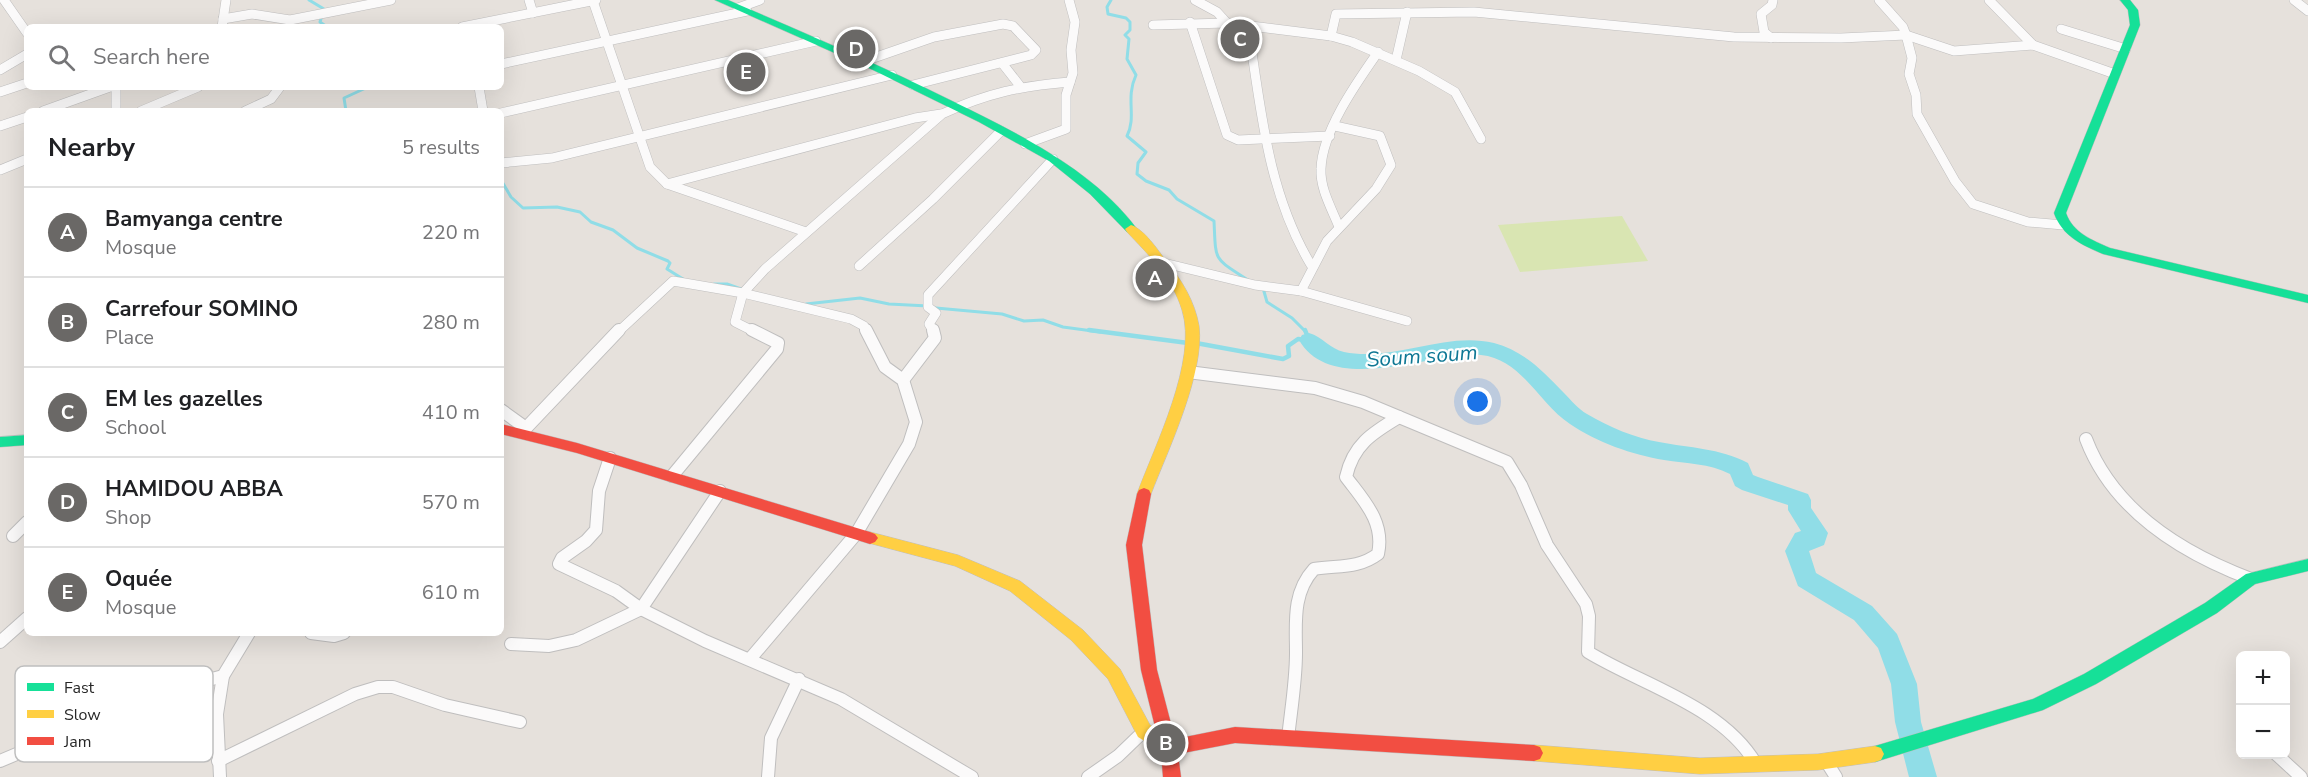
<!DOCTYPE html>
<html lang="en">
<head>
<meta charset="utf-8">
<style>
  body { margin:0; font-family:"Nunito Sans",sans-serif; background:#f2f2f2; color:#202124 }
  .controls { position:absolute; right:18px; bottom:18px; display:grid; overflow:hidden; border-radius:9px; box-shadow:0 6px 24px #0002 }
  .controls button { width:54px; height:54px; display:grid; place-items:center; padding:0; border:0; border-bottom:2px solid #e0e0e0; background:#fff; color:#202124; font:30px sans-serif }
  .you { position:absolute; left:1478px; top:402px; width:21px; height:21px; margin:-15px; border:4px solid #fff; border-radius:50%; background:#1a73e8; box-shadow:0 0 0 9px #1a73e833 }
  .badge { display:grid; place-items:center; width:39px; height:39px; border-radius:50%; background:#6a6866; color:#fff; font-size:20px; font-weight:700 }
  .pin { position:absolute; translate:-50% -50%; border:3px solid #fff; box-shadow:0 2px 6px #0006 }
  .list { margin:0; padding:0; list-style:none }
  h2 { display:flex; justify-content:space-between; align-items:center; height:78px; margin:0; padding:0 24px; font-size:26px }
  h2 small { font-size:20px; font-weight:400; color:#757577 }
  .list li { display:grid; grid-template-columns:39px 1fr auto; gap:18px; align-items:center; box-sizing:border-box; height:90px; padding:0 24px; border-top:2px solid #e0e0e0 }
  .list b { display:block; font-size:22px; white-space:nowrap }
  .list p { margin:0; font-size:20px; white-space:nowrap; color:#757577 }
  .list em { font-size:20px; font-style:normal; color:#757577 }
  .icon { flex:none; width:33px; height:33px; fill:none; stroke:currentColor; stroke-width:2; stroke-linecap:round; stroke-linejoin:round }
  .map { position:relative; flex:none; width:2308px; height:777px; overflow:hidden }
  .search { position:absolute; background:#fff; box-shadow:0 6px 24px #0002; left:24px; top:24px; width:480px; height:66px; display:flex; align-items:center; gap:15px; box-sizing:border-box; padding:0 21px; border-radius:9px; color:#757577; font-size:22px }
  .panel { position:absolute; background:#fff; box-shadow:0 6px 24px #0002; left:24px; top:108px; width:480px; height:528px; border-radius:9px }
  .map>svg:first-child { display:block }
  .pitch { fill:#d9e5b2 }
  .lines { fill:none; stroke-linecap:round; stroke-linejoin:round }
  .stream-far1 { stroke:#90dde7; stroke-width:3 }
  .stream { stroke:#90dde7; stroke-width:4.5 }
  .river { fill:#90dde7; fill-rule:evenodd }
  .street-far1-casing { stroke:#bfbebe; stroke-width:10 }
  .street-casing { stroke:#bfbebe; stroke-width:14 }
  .fast-casing { stroke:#bfbebe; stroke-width:1 }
  .slow-casing { stroke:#bfbebe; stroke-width:1 }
  .jam-casing { stroke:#bfbebe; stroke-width:1 }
  .street-far1 { stroke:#fbfafa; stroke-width:9 }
  .street { stroke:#fbfafa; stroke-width:12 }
  .fast { fill:#16e098; fill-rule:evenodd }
  .slow { fill:#ffcf43; fill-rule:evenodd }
  .jam { fill:#f24e42; fill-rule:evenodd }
  .labels { text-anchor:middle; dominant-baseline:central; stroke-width:4.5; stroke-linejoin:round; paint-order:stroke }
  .water-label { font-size:21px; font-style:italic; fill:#0e7794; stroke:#fff }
  .key { fill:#fff; stroke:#bebebe; stroke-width:1.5 }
  .key-label { font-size:16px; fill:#272727 }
</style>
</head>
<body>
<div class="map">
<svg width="2308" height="777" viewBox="0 0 2308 777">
  <rect width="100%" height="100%" fill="#e6e1dc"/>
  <polygon class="pitch" points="1622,216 1648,261 1520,272 1498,225"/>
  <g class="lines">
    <g class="stream-far1">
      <polyline points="309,0 324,9 320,22 327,27"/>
      <path d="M1111,0l-4,7 1,7 18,4 4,4v8l-5,5 4,4 -2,20 9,16c-11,24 1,41 -9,61l19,16 -8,11 -1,11 9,7 23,9 8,9 37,22c2,42 -1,36 34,59"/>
      <polyline points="346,111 344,98 368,87"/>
      <polyline points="501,180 511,197 523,208 557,207 580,212 591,222 613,230 637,248 668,261 670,263 667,269 683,279"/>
      <polyline points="714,284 727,284 741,289"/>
      <polyline points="1263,288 1267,302 1292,318 1306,332"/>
      <polyline points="806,304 860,298 889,304 928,306"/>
      <polyline points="936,308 1002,314 1024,321 1043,320 1063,327 1100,332"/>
    </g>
    <g class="stream">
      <polyline points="1089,330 1188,343"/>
      <polyline points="1196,343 1283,359 1289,356 1288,346 1298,339 1309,340 1305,330"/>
    </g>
    <path class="river" d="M1309,333c14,4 21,16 35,19 50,10 101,-21 150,-9 30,8 49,28 70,50 7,7 14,16 23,21 22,13 48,24 72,28 31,6 60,6 89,21l5,12 5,2 50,17 3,6v8l17,25 -4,12 -15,6 7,22 56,33 25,28 20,50 4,38 16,55h-28l-14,-55 -4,-38 -13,-36 -24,-28 -56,-34 -13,-35 10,-18 6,-2 -13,-21v-5l-46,-15 -7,-4 -5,-12c-21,-11 -43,-10 -66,-14 -31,-5 -68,-18 -94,-36 -31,-20 -48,-65 -89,-69 -50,-3 -149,42 -182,-15l3,-5z"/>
    <defs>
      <g id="street-far1">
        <polyline points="4,0 27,33"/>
        <polyline points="529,0 533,13"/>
        <polyline points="1195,0 1217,12 1227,23"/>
        <polyline points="1879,0 1903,27 1906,35 1912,58 1909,74 1916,95 1917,114 1955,181 1973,204 2028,222 2063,225"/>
        <polyline points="1989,0 2033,45"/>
        <polyline points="2294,0 2308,11"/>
        <polyline points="593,1 650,167 667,184"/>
        <polyline points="738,8 760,0"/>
        <polyline points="223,19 252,14 290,20 391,0"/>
        <polyline points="1190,22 1227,135 1238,140 1330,136"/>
        <polyline points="1153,25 1227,23 1331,36 1352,42 1419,71 1455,92 1481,139"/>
        <path d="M1248,26c13,83 19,165 63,239"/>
        <polyline points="222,27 226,0"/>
        <polyline points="462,27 596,0"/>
        <polyline points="2061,29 2126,49"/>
        <polyline points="1331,36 1336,14 1474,12 1734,37 1841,38 1906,35 1954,51 2033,45 2115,74"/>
        <polyline points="1771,38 1764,32 1761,14 1772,5 1773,0"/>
        <polyline points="1396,60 1407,12"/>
        <polyline points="862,62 934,37 1003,24 1013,26 1036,50 1031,55 913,85"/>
        <polyline points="1002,63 1020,86"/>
        <polyline points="501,64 747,11"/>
        <polyline points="0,70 27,54"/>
        <polyline points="116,87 116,111"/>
        <polyline points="479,87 483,111"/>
        <polyline points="0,92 27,83"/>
        <polyline points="43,111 110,87"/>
        <polyline points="141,111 198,87"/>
        <polyline points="245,111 271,99 280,87"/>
        <polyline points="501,113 816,41"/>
        <polyline points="0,126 27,117"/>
        <polyline points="1025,144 1066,129 1066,95 1073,73 1071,50 1075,22 1069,0"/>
        <polyline points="501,163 552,158 892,75"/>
        <polyline points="0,170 27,159"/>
        <path d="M1339,227c-7,-18 -19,-38 -18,-58 1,-38 36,-87 57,-117"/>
        <polyline points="806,232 667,184 915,118 941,114"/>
        <polyline points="1164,263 1255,285 1301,291 1327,241 1376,189 1391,165 1380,136 1335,126"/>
        <polyline points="859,266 933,199 1001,131"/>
        <polyline points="1301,291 1407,321"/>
        <polyline points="618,332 673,281 743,293 851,319 864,326 867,332"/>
        <path d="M755,332l-20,-10 8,-29 22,-24 177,-155c45,-21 79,-28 128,-32"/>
        <polyline points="934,332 929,324 936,313 928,307 928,295 1053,159"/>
      </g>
      <g id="street">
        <path d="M1188,372l127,16 48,14 144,60 14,23 26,60 39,59 3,12 -1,36c54,33 134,54 168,112"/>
        <polyline points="903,380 935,338 933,330"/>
        <polyline points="501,410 526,428 523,432"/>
        <polyline points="526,428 619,330"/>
        <path d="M2086,439c27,71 96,114 165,140"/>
        <polyline points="610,458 599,491 596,530 586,541 562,558 559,564 616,591 641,609 705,641 841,699 972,777"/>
        <polyline points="672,476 777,349 778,343 752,330"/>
        <polyline points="13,536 27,522"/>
        <polyline points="311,633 334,636 344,633"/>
        <polyline points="0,642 27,618"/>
        <polyline points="511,644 549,646 576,640 641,609 720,491"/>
        <polyline points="750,659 856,534 909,444 916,422 903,380 885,367 866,330"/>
        <path d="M1288,738c3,-28 8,-57 8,-85 0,-30 -4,-60 18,-84 24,-4 44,0 64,-15 7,-32 -14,-53 -32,-77 7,-32 26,-44 53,-60"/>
        <polyline points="2276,754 2301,777"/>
        <polyline points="0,761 161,693 223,676 249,633"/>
        <polyline points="218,761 355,694 378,687 393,687 445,705 520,722"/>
        <polyline points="1826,761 1836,777"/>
        <polyline points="220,777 217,714 223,676"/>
        <polyline points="768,777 771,738 799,679"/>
        <polyline points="1088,777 1118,756 1144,731"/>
      </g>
      <g id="fast">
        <path d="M715,0h13c74,32 148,63 220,99 65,32 145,70 189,130l-6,4 -4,-1 -37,-38 -41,-33 -70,-39 -106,-52z"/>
        <path d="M2120,0h10l8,10 2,15 -74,188c7,20 26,27 44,35l198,47v8l-205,-49c-21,-9 -41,-18 -49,-41l76,-188 -2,-15z"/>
        <polygon points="27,435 27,445 0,447 0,437"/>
        <polygon points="2308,559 2308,571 2255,584 2217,613 2096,684 2043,710 1875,762 1869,760 1866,754 1869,748 1875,746 2033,699 2084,674 2205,603 2246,574"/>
      </g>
      <g id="slow">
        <path d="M1131,225c13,4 27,25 35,36 16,19 29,41 33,65 6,47 -31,124 -48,168l-2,4h-10l-2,-4c18,-49 61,-133 45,-184 -9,-31 -34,-56 -55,-78l-2,-3z"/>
        <polygon points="870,532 958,555 1020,581 1083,630 1120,669 1150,725 1170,739 1173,745 1170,751 1164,753 1138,737 1108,679 1071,640 1010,591 955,566 865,542 862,538 865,534"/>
        <polygon points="1534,745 1700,758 1818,754 1875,746 1881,748 1884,754 1881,760 1875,762 1818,770 1700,774 1534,761 1528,759 1525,753 1528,747"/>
      </g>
      <g id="jam">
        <polygon points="501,424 577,443 870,532 875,534 878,538 875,542 870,544 577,453 501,434"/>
        <polygon points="1144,488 1149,490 1151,494 1142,545 1157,670 1175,739 1235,727 1534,745 1540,747 1543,753 1540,759 1534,761 1235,743 1178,754 1181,777 1163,777 1161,752 1155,745 1158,739 1141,670 1126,545 1137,494 1139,490"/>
      </g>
    </defs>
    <use href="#street-far1" class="street-far1-casing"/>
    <use href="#street" class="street-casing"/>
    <use href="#fast" class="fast-casing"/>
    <use href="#slow" class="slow-casing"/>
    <use href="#jam" class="jam-casing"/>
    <use href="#street-far1" class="street-far1"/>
    <use href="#street" class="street"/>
    <use href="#fast" class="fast"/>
    <use href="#slow" class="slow"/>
    <use href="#jam" class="jam"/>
  </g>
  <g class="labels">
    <g class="water-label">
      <text transform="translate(1422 356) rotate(-4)">Soum soum</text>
    </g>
  </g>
  <rect x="15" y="666" width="198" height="96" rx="9" class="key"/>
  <rect x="27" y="683" width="27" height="8" fill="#16e098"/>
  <rect x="27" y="710" width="27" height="8" fill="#ffcf43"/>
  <rect x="27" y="737" width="27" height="8" fill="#f24e42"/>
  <g class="key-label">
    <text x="64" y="693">Fast</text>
    <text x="64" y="720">Slow</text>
    <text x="64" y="747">Jam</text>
  </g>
</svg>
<div class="controls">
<button>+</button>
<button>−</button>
</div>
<div class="you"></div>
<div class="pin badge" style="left:1155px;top:278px">A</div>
<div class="pin badge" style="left:1166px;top:743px">B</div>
<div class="pin badge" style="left:1240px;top:39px">C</div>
<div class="pin badge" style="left:856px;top:49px">D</div>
<div class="pin badge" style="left:746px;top:72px">E</div>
<div class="search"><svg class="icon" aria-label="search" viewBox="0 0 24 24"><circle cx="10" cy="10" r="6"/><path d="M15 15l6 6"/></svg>Search here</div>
<section class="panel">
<h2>Nearby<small>5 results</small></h2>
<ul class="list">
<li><span class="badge">A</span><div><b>Bamyanga centre</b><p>Mosque</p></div><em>220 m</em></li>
<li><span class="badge">B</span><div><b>Carrefour SOMINO</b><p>Place</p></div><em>280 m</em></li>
<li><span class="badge">C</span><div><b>EM les gazelles</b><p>School</p></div><em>410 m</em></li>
<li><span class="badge">D</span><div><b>HAMIDOU ABBA</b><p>Shop</p></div><em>570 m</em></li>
<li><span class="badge">E</span><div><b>Oquée</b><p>Mosque</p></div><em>610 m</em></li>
</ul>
</section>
</div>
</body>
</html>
